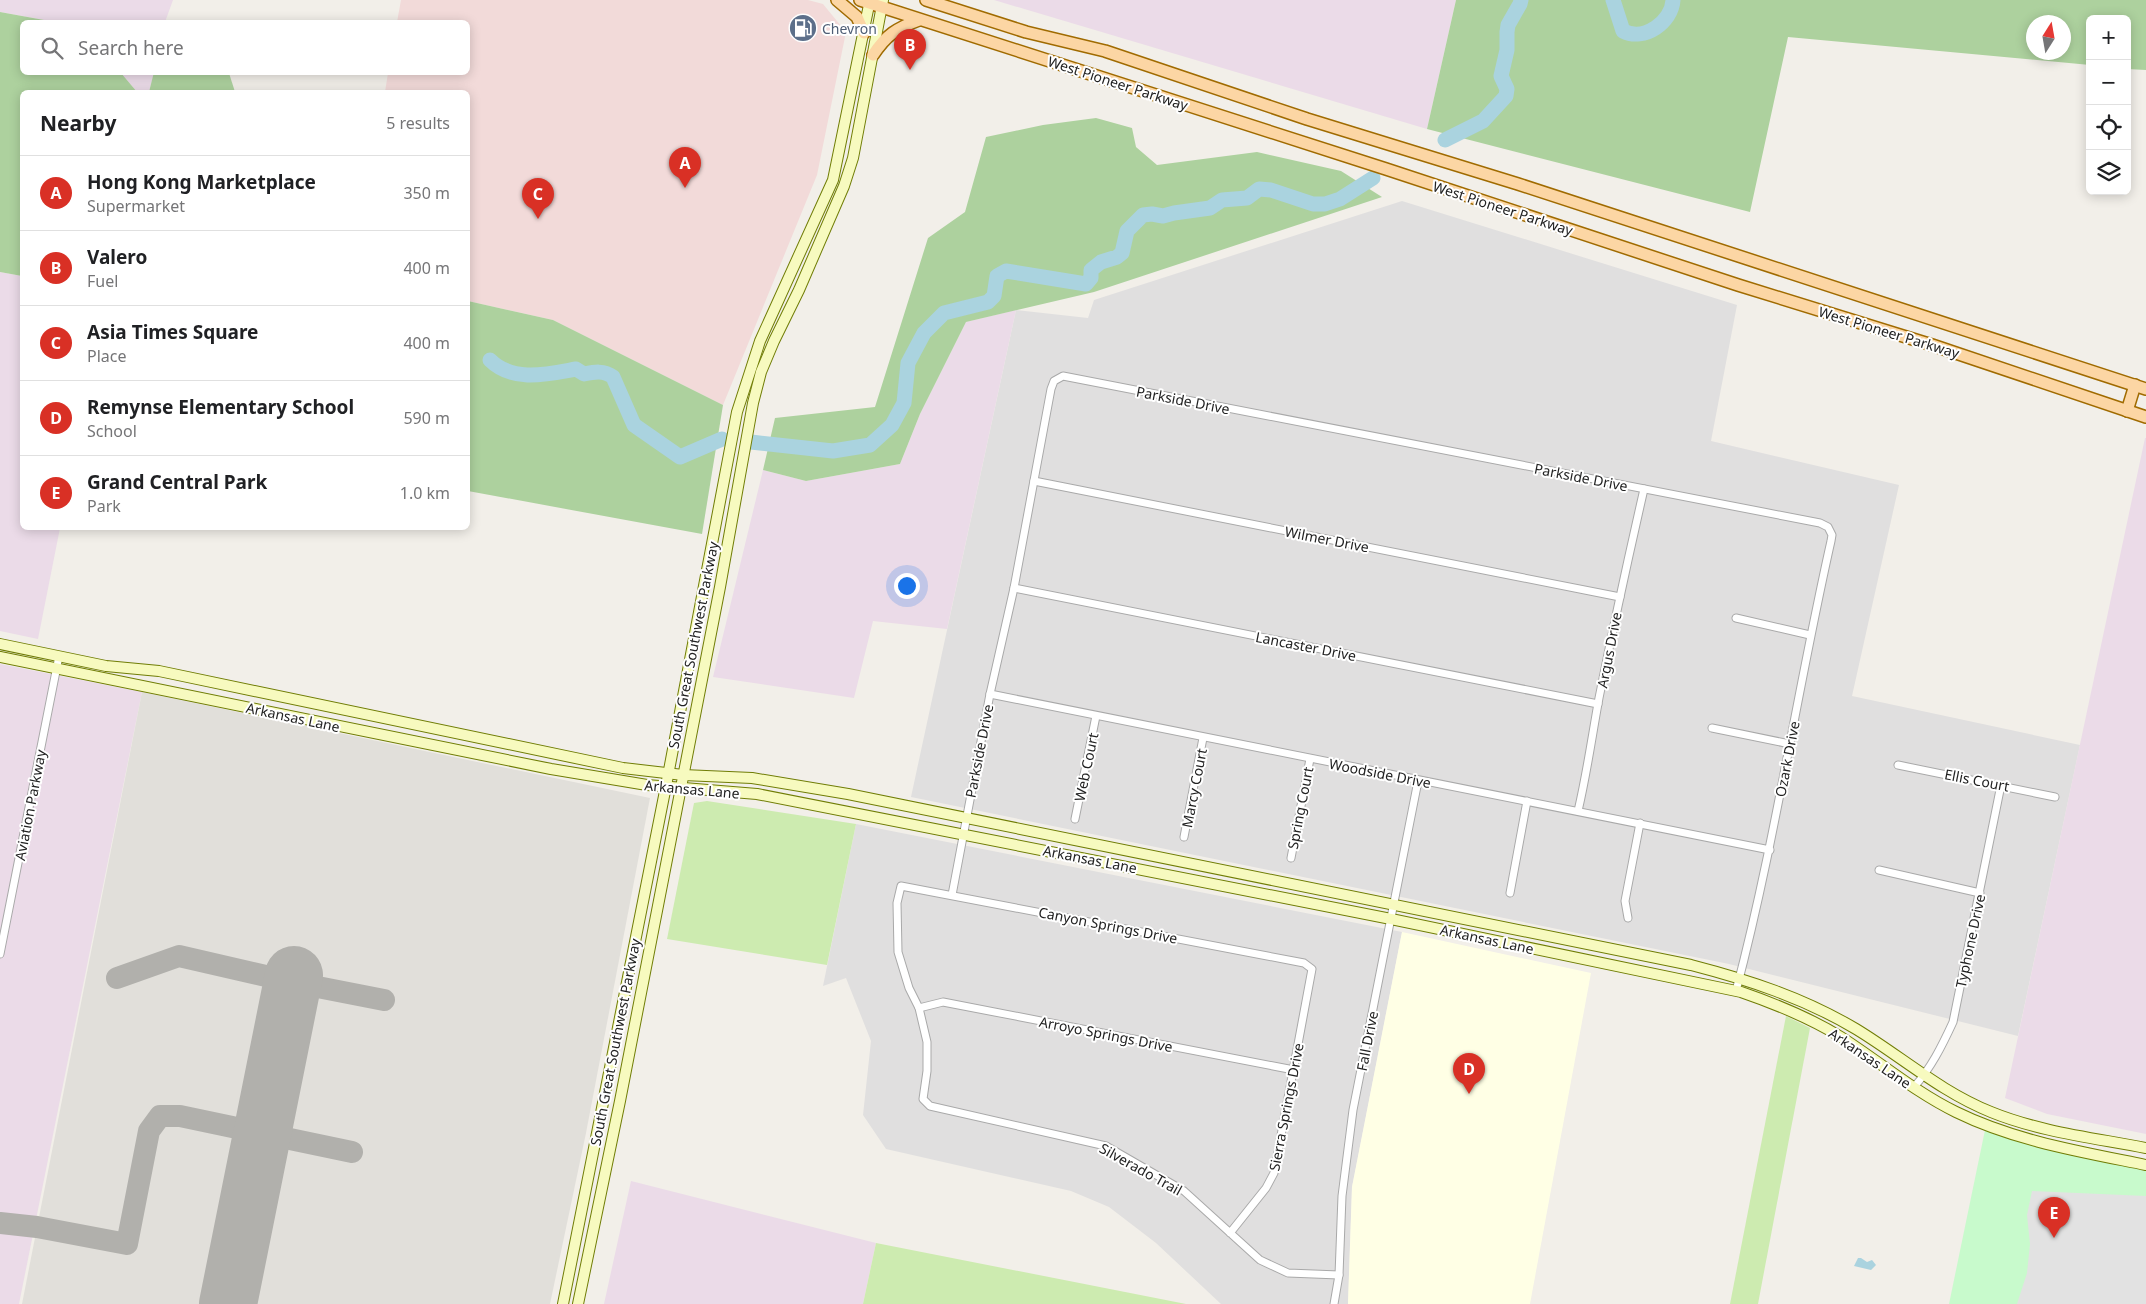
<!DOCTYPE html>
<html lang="en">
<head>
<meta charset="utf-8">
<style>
  body { margin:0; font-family:"Noto Sans",sans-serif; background:#f6f6f6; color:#202124 }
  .controls { position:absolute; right:15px; top:15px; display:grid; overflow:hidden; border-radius:8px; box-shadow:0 2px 12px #0003 }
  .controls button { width:45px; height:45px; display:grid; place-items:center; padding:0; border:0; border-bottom:1px solid #e0e0e0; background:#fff; color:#202124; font:25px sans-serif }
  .compass { position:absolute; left:2026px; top:15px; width:45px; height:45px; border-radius:50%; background:#fff; box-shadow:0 2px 12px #0003; rotate:11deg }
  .you { position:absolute; left:906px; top:585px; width:18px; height:18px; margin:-12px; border:4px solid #fff; border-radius:50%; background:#1a73e8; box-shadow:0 0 0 8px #1a73e833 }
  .badge { display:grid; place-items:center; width:32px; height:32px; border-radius:50%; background:#d93025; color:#fff; font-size:16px; font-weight:700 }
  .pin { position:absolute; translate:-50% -41px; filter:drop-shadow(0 1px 2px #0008) }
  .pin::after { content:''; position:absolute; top:26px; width:18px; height:15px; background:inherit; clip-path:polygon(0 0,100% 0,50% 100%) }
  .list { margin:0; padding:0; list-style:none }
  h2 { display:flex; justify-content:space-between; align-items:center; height:65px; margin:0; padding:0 20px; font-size:21px }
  h2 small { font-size:16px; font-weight:400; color:#757577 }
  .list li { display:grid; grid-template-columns:32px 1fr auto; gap:15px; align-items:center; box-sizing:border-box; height:75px; padding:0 20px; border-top:1px solid #e0e0e0 }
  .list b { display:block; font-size:19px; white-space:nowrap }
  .list p { margin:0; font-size:16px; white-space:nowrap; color:#757577 }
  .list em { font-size:16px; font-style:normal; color:#757577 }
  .icon { flex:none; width:28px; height:28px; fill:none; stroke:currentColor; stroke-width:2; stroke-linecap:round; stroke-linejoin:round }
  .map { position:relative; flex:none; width:2146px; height:1304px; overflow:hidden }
  .search { position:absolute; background:#fff; box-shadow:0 2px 12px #0003; left:20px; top:20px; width:450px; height:55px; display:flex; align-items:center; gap:12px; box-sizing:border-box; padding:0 18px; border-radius:8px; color:#757577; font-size:19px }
  .panel { position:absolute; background:#fff; box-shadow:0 2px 12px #0003; left:20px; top:90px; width:450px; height:440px; border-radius:8px }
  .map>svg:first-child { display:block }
  .residential { fill:#e0dfdf }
  .commercial { fill:#f2dad9 }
  .industrial { fill:#ebdbe8 }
  .education { fill:#ffffe5 }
  .airport { fill:#e1dfda }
  .grass { fill:#cdebb0 }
  .forest { fill:#add19e; fill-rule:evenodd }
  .park { fill:#c8facc }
  .parking { fill:#e2e2e2 }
  .water { fill:#aad3df }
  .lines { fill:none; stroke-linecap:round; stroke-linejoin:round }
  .river { stroke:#aad3df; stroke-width:15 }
  .taxiway { stroke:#b1b0ac; stroke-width:22 }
  .runway { stroke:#b1b0ac; stroke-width:58 }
  .minor-casing { stroke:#a9a9a9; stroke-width:9 }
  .secondary-casing { stroke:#707d05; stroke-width:12 }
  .primary-casing { stroke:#a06b00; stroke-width:14 }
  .minor { stroke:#fff; stroke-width:7 }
  .secondary { stroke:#f7fabf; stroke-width:10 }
  .primary { stroke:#fcd6a4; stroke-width:11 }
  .labels { text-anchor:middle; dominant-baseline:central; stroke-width:4; stroke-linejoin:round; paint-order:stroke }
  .service-label { font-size:14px; fill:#4e5e75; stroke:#fff; text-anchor:start }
  .street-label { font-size:14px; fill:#222; stroke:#fff }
</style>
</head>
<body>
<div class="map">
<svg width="2146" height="1304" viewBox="0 0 2146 1304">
  <rect width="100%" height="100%" fill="#f2efe9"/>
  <g class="residential">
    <polygon points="1402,201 1737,305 1711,441 1899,485 1852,696 2080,745 2018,1036 1729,964 911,797 1016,310 1088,318 1094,300"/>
    <polygon points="856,824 1402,932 1352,1187 1348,1304 1221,1304 1156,1243 1109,1207 1071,1191 886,1149 863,1115 871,1041 846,978 823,986"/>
  </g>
  <polygon class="commercial" points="401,0 808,0 823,4 846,32 817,175 723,405 553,320 468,301 468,92 385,92 388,73 468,72 468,22 397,22"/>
  <g class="industrial">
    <polygon points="0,0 173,0 165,22 55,22 0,12"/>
    <polygon points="994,0 1456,0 1427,129"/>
    <polygon points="121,73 154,73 149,92 137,92"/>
    <polygon points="0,272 22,276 22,528 60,528 38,639 0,631"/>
    <polygon points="1016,310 947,629 873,621 854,698 713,677 763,470 806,481 900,464 920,414 966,322"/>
    <polygon points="2145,438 2146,438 2146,1134 2047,1114 2005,1098"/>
    <polygon points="0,664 142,692 19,1304 0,1304"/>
    <polygon points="631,1181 876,1243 863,1304 604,1304"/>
  </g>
  <polygon class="education" points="1402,932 1591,973 1530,1304 1348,1304 1352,1187"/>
  <polygon class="airport" points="142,692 650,798 586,1133 550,1304 22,1304"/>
  <g class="grass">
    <polygon points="707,801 856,824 827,965 667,939 694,803"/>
    <polygon points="1786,1016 1810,1028 1758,1304 1730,1304"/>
    <polygon points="876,1243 1186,1304 863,1304"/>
  </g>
  <g class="forest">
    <path d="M1456,0h690v70l-19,-1v-50h-37v46l-302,-28 -38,175 -323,-83zM2064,22v30h-30v-30z"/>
    <polygon points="0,12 55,22 22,22 22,72 121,73 137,92 22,92 22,276 0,272"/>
    <polygon points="154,72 229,73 235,92 149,92"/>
    <polygon points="1096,118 1132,128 1136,147 1157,165 1257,152 1341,171 1382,197 1094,292 966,322 920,414 900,464 806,481 763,470 775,418 875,407 928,238 965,212 986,137 1043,125"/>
    <polygon points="468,301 553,320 723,405 702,534 468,491"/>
  </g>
  <polygon class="park" points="1985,1130 2010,1139 2146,1171 2146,1304 1949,1304"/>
  <polygon class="parking" points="2032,1191 2146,1196 2146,1304 2017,1304 2027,1273 2030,1244 2027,1215"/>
  <polygon class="water" points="1858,1258 1861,1258 1867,1262 1872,1260 1876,1265 1871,1270 1854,1266"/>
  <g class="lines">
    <g class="river">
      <path d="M1613,0l10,31c21,11 49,-9 50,-31"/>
      <polyline points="1445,140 1483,121 1506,96 1507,89 1501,76 1507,50 1507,32 1508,25 1520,4 1521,0"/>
      <path d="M490,360c23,23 58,14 86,9l8,5c10,-2 20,-4 29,3l21,48 46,32 42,-18"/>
      <polyline points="751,442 833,451 870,445 892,425 904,403 908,363 924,333 944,313 988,302 994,296 997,276 1006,271 1086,284 1091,278 1091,270 1101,262 1117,257 1122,253 1127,231 1143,215 1152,214 1163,216 1174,213 1210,208 1222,200 1247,198 1259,189 1271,190 1313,204 1325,204 1340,199 1373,178"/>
    </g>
    <g class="taxiway">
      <polyline points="117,978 179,956 292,982 384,1000"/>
      <polyline points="0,1223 37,1227 127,1244 149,1131 160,1116 180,1116 352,1152"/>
    </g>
    <polyline class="runway" points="228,1304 294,975"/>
    <defs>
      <g id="minor">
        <polyline points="1034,481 1620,597"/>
        <polyline points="1014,588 1598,704"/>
        <polyline points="1736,618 1810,635"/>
        <polyline points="990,694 1770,850"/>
        <polyline points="1712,728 1790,744"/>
        <polyline points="1898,765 2055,797"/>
        <path d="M1578,811c9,-38 14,-75 21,-113 14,-70 29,-139 45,-209"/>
        <polyline points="1075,819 1096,716"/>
        <polyline points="1184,837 1203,738"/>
        <polyline points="1291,858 1310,759"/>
        <polyline points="1879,870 1980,893"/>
        <polyline points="1510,893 1527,801"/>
        <path d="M952,895l38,-201 24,-106 37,-199 3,-8 9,-5 757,147 8,4 4,8 -1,6c-34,150 -56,302 -95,450"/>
        <polyline points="1628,918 1625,901 1640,823"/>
        <polyline points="0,954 59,656"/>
        <polyline points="919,1008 943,1002 1294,1070"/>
        <path d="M1914,1087c17,-19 28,-41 39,-65l48,-237"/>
        <polyline points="1230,1233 1266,1188 1274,1173 1312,969 1304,963 901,886 897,903 898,952 909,988 919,1008 927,1042 927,1071 923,1099 930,1106 1106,1146 1184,1191 1260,1260 1288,1273 1339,1275"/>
        <polyline points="1334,1304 1339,1275 1342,1196 1353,1110 1418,781"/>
      </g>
      <g id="secondary">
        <path d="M0,644l106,22 53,5 464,97 60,7 69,3 96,16 843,171c58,15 113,33 165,64 46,28 85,63 135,83 49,20 104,26 155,36"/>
        <path d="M0,657l551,112 96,16 110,9 634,125 350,73c35,12 69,26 100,45 39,25 74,55 115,75 59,29 126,40 190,53"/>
        <polyline points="563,1304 666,786 737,412 760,341 833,180 870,0"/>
        <polyline points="578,1304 620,1101 720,587 753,403 761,372 774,341 799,290 844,186 853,158 883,0"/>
      </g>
      <g id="primary">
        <polyline points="837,0 857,17 864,33"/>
        <polyline points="860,0 1386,169 1738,285 1932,345 2146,417"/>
        <polyline points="926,0 1026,32 1105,51 1307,119 1518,184 2146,389"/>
        <path d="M873,55c13,-20 24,-27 46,-35"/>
        <polyline points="2127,411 2135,385"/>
      </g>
    </defs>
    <use href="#minor" class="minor-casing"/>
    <use href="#secondary" class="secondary-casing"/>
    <use href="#primary" class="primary-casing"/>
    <use href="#minor" class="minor"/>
    <use href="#secondary" class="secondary"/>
    <use href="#primary" class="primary"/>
  </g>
  <defs>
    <symbol id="fuel-disc" viewBox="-11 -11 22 22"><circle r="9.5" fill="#5c6f8a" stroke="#fff"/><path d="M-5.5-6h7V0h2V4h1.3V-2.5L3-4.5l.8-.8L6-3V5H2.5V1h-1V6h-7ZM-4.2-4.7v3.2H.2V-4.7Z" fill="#fff"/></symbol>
  </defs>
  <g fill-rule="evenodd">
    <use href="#fuel-disc" x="787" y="12" width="32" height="32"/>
  </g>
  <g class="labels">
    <g class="service-label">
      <text x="822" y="28">Chevron</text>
    </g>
    <g class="street-label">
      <text transform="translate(1118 83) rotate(18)">West Pioneer Parkway</text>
      <text transform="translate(1503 208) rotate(18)">West Pioneer Parkway</text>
      <text transform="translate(1889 332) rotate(17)">West Pioneer Parkway</text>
      <text transform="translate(1183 400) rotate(11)">Parkside Drive</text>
      <text transform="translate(1581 477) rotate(11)">Parkside Drive</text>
      <text transform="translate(1327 539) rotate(11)">Wilmer Drive</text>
      <text transform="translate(693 645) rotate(-79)">South Great Southwest Parkway</text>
      <text transform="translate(1306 646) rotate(11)">Lancaster Drive</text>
      <text transform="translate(1609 650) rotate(-79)">Argus Drive</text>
      <text transform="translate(293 717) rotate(12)">Arkansas Lane</text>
      <text transform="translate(979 751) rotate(-79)">Parkside Drive</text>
      <text transform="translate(1787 759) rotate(-79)">Ozark Drive</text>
      <text transform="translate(1086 767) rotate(-78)">Web Court</text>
      <text transform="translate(1380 773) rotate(11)">Woodside Drive</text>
      <text transform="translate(1977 780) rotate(11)">Ellis Court</text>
      <text transform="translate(1194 788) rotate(-79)">Marcy Court</text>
      <text transform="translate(692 789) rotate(5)">Arkansas Lane</text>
      <text transform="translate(30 805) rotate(-79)">Aviation Parkway</text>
      <text transform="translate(1300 808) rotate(-79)">Spring Court</text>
      <text transform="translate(1090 859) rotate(11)">Arkansas Lane</text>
      <text transform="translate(1108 925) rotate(11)">Canyon Springs Drive</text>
      <text transform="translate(1487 939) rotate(12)">Arkansas Lane</text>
      <text transform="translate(1970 941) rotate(-78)">Typhone Drive</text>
      <text transform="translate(1106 1034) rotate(11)">Arroyo Springs Drive</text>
      <text transform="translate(1367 1041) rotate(-79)">Fall Drive</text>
      <text transform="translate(615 1042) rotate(-79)">South Great Southwest Parkway</text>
      <text transform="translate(1870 1058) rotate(34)">Arkansas Lane</text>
      <text transform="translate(1286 1107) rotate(-79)">Sierra Springs Drive</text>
      <text transform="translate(1141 1169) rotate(29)">Silverado Trail</text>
    </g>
  </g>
</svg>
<div class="controls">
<button>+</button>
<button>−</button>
<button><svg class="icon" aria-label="locate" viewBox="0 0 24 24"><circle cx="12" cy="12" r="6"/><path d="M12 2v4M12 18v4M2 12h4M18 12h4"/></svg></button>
<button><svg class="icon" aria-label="layers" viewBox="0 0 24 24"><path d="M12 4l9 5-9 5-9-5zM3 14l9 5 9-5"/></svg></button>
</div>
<svg class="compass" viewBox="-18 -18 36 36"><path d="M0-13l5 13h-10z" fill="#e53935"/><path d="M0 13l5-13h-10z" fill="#757577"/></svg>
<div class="you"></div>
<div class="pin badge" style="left:685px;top:188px">A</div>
<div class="pin badge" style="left:910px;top:70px">B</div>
<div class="pin badge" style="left:538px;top:219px">C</div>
<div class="pin badge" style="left:1469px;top:1094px">D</div>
<div class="pin badge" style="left:2054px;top:1238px">E</div>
<div class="search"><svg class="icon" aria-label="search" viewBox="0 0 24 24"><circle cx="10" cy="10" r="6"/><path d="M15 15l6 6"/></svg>Search here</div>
<section class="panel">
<h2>Nearby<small>5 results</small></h2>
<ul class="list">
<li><span class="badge">A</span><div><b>Hong Kong Marketplace</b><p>Supermarket</p></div><em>350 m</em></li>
<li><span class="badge">B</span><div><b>Valero</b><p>Fuel</p></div><em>400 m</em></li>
<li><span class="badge">C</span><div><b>Asia Times Square</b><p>Place</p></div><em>400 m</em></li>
<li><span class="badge">D</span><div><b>Remynse Elementary School</b><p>School</p></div><em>590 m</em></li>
<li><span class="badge">E</span><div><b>Grand Central Park</b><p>Park</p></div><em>1.0 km</em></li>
</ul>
</section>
</div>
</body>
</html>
